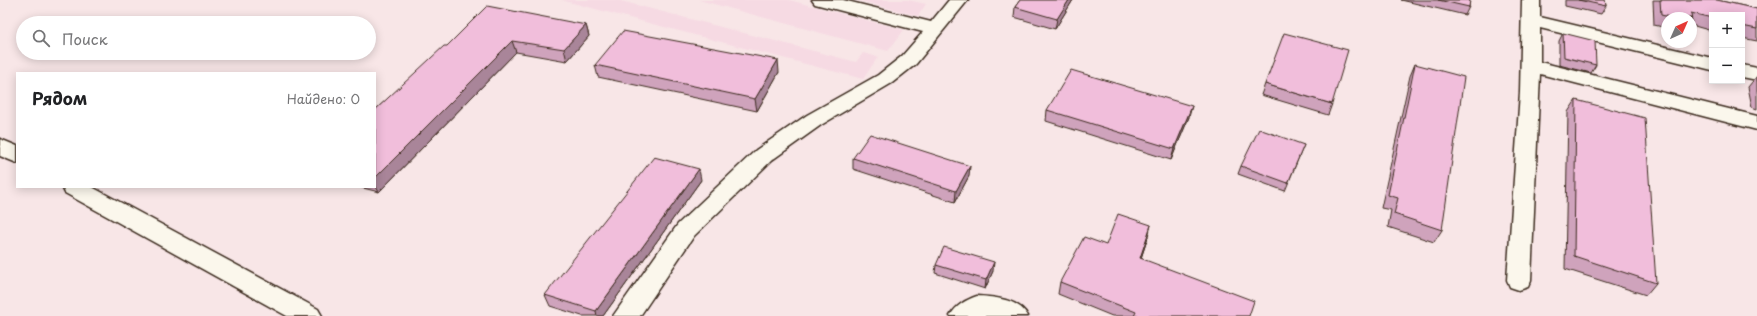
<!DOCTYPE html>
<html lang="ru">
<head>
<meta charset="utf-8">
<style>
  body { margin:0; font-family:"Playpen Sans",sans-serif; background:#f2f2f2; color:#202124 }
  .controls { position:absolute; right:12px; top:12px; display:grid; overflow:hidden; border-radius:0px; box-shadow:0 2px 10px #0003 }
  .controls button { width:36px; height:36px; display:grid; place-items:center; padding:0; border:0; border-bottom:1px solid #e0e0e0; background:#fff; color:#202124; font:20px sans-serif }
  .compass { position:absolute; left:1661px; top:12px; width:36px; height:36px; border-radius:50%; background:#fff; box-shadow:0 2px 10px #0003; rotate:45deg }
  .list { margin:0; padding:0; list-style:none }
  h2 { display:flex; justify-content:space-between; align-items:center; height:52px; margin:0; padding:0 16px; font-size:17px }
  h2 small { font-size:13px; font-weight:400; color:#757577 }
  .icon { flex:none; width:22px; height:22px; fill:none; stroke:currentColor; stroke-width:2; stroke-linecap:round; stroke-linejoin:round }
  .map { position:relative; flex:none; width:1757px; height:316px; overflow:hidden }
  .search { position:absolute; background:#fff; box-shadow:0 2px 10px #0003; left:16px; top:16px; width:360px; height:44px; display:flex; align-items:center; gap:10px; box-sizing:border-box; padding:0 14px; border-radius:22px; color:#757577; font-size:15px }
  .panel { position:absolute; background:#fff; box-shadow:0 2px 10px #0003; left:16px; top:72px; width:360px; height:116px; border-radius:0px }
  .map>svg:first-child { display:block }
  .built { fill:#f6dae3 }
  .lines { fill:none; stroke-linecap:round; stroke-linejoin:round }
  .minor-casing { stroke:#3b2a1e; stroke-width:3 }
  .minor { fill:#fbf7ec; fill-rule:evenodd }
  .wall { fill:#cfa3bc; stroke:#3b2a1e }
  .shaded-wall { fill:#a98599; stroke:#3b2a1e }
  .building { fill:#f1bedb; stroke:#3b2a1e }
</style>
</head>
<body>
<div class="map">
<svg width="1757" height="316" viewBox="0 0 1757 316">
  <rect width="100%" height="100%" fill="#f8e6e7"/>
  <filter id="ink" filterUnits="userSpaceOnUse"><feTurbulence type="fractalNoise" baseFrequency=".025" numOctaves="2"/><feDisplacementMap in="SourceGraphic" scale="8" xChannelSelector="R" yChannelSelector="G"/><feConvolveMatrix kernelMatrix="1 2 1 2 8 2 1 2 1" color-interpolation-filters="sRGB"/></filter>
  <g filter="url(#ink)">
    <g class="built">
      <polygon points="561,0 617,0 856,62 863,53 878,57 863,79"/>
      <polygon points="699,0 789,0 904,30 888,51"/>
      <polygon points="857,0 908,0 926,4 918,16"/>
    </g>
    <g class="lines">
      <defs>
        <g id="minor">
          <polygon points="812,0 843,0 931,22 949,0 968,0 916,64 892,83 821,125 772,160 694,236 640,316 613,316 678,224 756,150 807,115 878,75 902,56 923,32 815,4"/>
          <polygon points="1522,0 1540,0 1540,17 1712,58 1712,70 1540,28 1540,62 1757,116 1757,130 1540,74 1531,280 1528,287 1519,290 1510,287 1507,280 1520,92"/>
          <polygon points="1742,65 1757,68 1757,80 1742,77"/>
          <polygon points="0,139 17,146 17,163 0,156"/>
          <polygon points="62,187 92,187 318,309 322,316 287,316 65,193"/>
          <path d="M977,296c17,1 42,3 51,20h-78c6,-11 16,-16 27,-20z"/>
        </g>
      </defs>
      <use href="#minor" class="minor-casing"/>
      <use href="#minor" class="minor"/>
    </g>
    <g class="wall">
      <polygon points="1020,0 1073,0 1055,29 1014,17 1015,7"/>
      <polygon points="1401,0 1470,0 1469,7 1465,15"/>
      <polygon points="1565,0 1605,0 1606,6 1601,14 1565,6"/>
      <polygon points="1653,0 1717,0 1757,9 1757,41 1742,38 1742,15 1712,15 1712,31 1691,25 1691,18 1667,18 1667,28 1654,25"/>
      <polygon points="586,25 589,36 567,61 516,52 379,192 359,187 375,187 375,110 447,46"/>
      <polygon points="1563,33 1596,65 1591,73 1559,65 1559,41"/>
      <polygon points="1415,64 1442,230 1434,242 1388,227 1391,210 1381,208 1410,76"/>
      <polygon points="595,65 779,72 757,111 598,77"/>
      <polygon points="1757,76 1757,109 1752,107 1748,87"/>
      <polygon points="1265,84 1332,104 1328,115 1261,95"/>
      <polygon points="1576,100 1656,283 1646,295 1565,269 1568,112"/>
      <polygon points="1047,110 1189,117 1171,160 1046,121"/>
      <polygon points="1304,145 1285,191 1238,174 1241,166"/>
      <polygon points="853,158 969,176 955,202 853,169"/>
      <polygon points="701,180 603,316 582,316 550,306 545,295"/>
      <polygon points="1148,237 1141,258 1249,316 1112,316 1058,294 1060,282 1106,245"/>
      <polygon points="936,265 993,271 985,289 935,273"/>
    </g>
    <g class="shaded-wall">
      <polygon points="1069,0 1073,0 1055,29 1057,19"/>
      <polygon points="586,25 589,36 567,61 564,49"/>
      <polygon points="512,41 516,52 379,192 375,185 375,178"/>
      <polygon points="778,60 779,72 757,111 755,99"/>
      <polygon points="1192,106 1189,117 1171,160 1174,149"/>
      <polygon points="970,166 969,176 955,202 956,191"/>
      <polygon points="699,169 701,180 603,316 597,316 596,311"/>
      <polygon points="1151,225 1148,237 1137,270 1140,258"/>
      <polygon points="994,262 993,271 985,289 986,280"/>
    </g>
    <g class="building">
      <polygon points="1020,0 1069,0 1057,19 1015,7"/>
      <polygon points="1438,0 1470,0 1469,7"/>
      <polygon points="1578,0 1605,0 1606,6"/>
      <polygon points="1660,0 1717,0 1757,9 1757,29 1742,26 1742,15 1712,15 1712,18 1691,13 1692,22 1691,22 1691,18 1674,18 1661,15"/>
      <polygon points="487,6 586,25 564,49 512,41 375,178 375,110 444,46 447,46"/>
      <polygon points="623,31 778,60 755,99 595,65"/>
      <polygon points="1284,33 1348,50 1332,104 1265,84"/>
      <polygon points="1563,33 1595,41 1596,65 1564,57"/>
      <polygon points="1415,64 1464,77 1442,230 1394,214 1398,198 1388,195"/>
      <polygon points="1071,70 1192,106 1174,149 1047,110"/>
      <polygon points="1576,100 1645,118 1656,283 1574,256"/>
      <polygon points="1259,129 1304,145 1288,183 1241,166"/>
      <polygon points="870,134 970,166 956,191 853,158"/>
      <polygon points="654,157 699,169 596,311 545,295"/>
      <polygon points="1118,214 1151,225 1140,258 1254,301 1249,316 1134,316 1136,312 1060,282 1084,237 1106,245"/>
      <polygon points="944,247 994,262 986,280 936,265"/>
    </g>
  </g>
</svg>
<div class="controls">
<button>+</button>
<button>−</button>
</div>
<svg class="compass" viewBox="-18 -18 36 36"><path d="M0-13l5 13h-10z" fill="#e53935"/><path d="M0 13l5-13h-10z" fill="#757577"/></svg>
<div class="search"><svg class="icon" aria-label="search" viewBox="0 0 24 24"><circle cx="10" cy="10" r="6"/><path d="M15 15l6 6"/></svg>Поиск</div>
<section class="panel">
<h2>Рядом<small>Найдено: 0</small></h2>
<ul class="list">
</ul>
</section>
</div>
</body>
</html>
